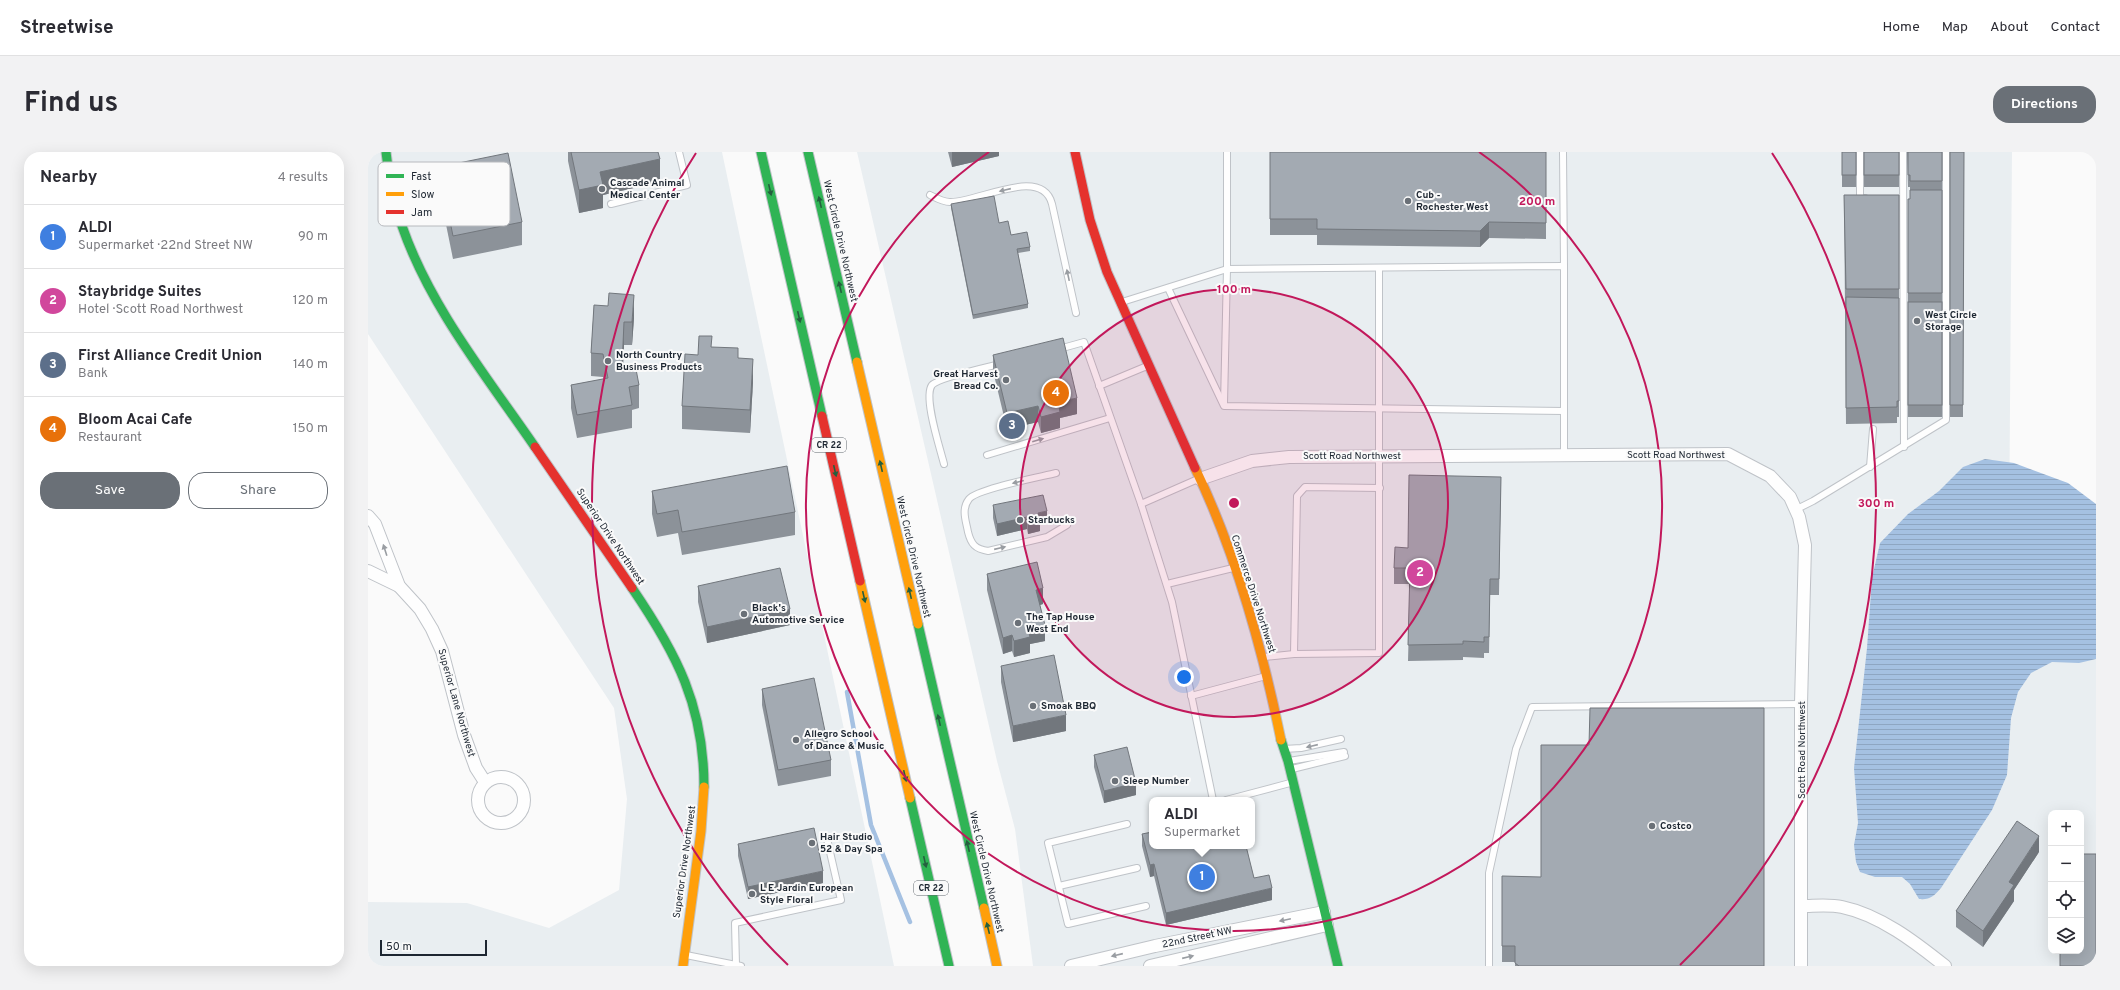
<!DOCTYPE html>
<html lang="en">
<head>
<meta charset="utf-8">
<style>
  body { margin:0; font-family:Overpass,sans-serif; background:#f2f2f3; color:#2b2b33 }
  .controls { position:absolute; right:12px; bottom:12px; display:grid; overflow:hidden; border-radius:8px; box-shadow:0 4px 16px #0002 }
  .controls button { width:36px; height:36px; display:grid; place-items:center; padding:0; border:0; border-bottom:1px solid #e1e1e2; background:#fff; color:#2b2b33; font:20px sans-serif }
  .scale { position:absolute; left:12px; bottom:10px; width:107px; box-sizing:border-box; padding-left:4px; border:2px solid #1d2631; border-top:0; font-size:11px; line-height:14px; white-space:nowrap; color:#1d2631; -webkit-text-stroke:3px #fafafa; paint-order:stroke }
  .you { position:absolute; left:816px; top:525px; width:14px; height:14px; margin:-10px; border:3px solid #fff; border-radius:50%; background:#1a73e8; box-shadow:0 0 0 6px #1a73e833 }
  .badge { display:grid; place-items:center; width:26px; height:26px; border-radius:50%; background:#6a7077; color:#fff; font-size:13px; font-weight:700 }
  .pin { position:absolute; translate:-50% -50%; border:2px solid #fff; box-shadow:0 1px 4px #0006 }
  .popup { position:absolute; left:781px; top:645px; width:106px; height:52px; box-sizing:border-box; display:grid; place-content:center; border-radius:8px; background:#fff; filter:drop-shadow(0 1px 3px #0005); font-size:13px; white-space:nowrap; color:#7c7c81 }
  .popup b { font-size:15px; color:#2b2b33 }
  .popup::after { content:''; position:absolute; left:50%; top:100%; margin-left:-8px; border:8px solid transparent; border-top-color:#fff }
  .list { margin:0; padding:0; list-style:none }
  h2 { display:flex; justify-content:space-between; align-items:center; height:52px; margin:0; padding:0 16px; font-size:17px }
  h2 small { font-size:13px; font-weight:400; color:#7c7c81 }
  .list li { display:grid; grid-template-columns:26px 1fr auto; gap:12px; align-items:center; box-sizing:border-box; height:64px; padding:0 16px; border-top:1px solid #e1e1e2 }
  .list b { display:block; font-size:15px; white-space:nowrap }
  .list p { margin:0; font-size:13px; white-space:nowrap; color:#7c7c81 }
  .list em { font-size:13px; font-style:normal; color:#7c7c81 }
  .actions { display:flex; gap:8px; padding:12px 16px }
  .actions a { flex:1; padding:9px 0; border:1px solid #6a7077; border-radius:16px; text-align:center; font-size:14px; color:#6a7077 }
  .actions .main { background:#6a7077; color:#fff }
  .icon { flex:none; width:22px; height:22px; fill:none; stroke:currentColor; stroke-width:2; stroke-linecap:round; stroke-linejoin:round }
  .map { position:relative; flex:none; width:1728px; height:814px; overflow:hidden; border-radius:16px }
  header { display:flex; align-items:center; gap:24px; box-sizing:border-box; height:56px; padding:0 20px; background:#fff; border-bottom:1px solid #e1e1e2 }
  header strong { font-size:19px }
  nav { display:flex; gap:22px; margin-inline-start:auto; font-size:14px }
  .intro { display:flex; align-items:center; justify-content:space-between; box-sizing:border-box; height:96px; padding:0 24px }
  h1 { margin:0; font-size:28px }
  .button { padding:10px 18px; border-radius:16px; background:#6a7077; color:#fff; font-size:14px; font-weight:700 }
  main { display:flex; gap:24px; padding:0 24px }
  aside { flex:1; background:#fff; border-radius:16px; box-shadow:0 4px 16px #0002 }
  .map>svg:first-child { display:block }
  .built { fill:#e9eef1; fill-rule:evenodd }
  .water { fill:url(#water-rules) }
  .lines { fill:none; stroke-linecap:round; stroke-linejoin:round }
  .stream { stroke:#a5c1e2; stroke-width:4.5 }
  .lane-casing { stroke:#bfc3c8; stroke-width:8 }
  .street-casing { stroke:#bfc3c8; stroke-width:14 }
  .fast-casing { stroke:#bfc3c8; stroke-width:11 }
  .slow-casing { stroke:#bfc3c8; stroke-width:11 }
  .jam-casing { stroke:#bfc3c8; stroke-width:11 }
  .lane { stroke:#fefefe; stroke-width:6 }
  .street { stroke:#fefefe; stroke-width:12 }
  .fast { stroke:#30b455; stroke-width:9 }
  .slow { stroke:#ff9f0a; stroke-width:9 }
  .jam { stroke:#e5322d; stroke-width:9 }
  .wall { fill:#8c9299 }
  .shaded-wall { fill:#72777d }
  .building { fill:#a3aab2; stroke:#72777d }
  .oneway { fill:#255f3f }
  .oneway2 { fill:#999da2 }
  .ring { fill:none; stroke:#c2185b; stroke-width:2 }
  .poi-dot { fill:#6a7077; stroke:#fafafa; stroke-width:1.5 }
  .labels { text-anchor:middle; dominant-baseline:central; stroke-width:4; stroke-linejoin:round; paint-order:stroke }
  .shield { fill:#fafafa; stroke:#5f666d; stroke-width:1 }
  .shield-label { font-size:9px; font-weight:bold; fill:#1d2631 }
  .poi-label { font-size:10px; font-weight:bold; fill:#1d2631; stroke:#fafafa; text-anchor:start }
  .street-label { font-size:10px; fill:#1d2631; stroke:#fafafa }
  .key { fill:#fafafa; stroke:#b8babe; stroke-width:1 }
  .key-label { font-size:11px; fill:#1d2631 }
  .centre { fill:#c2185b; stroke:#fafafa; stroke-width:2 }
  .ring-label { font-size:12px; text-anchor:middle; font-weight:bold; fill:#c2185b; stroke:#fafafa; stroke-width:4; stroke-linejoin:round; paint-order:stroke }
</style>
</head>
<body>
<header>
<strong>Streetwise</strong>
<nav><a>Home</a><a>Map</a><a>About</a><a>Contact</a></nav>
</header>
<div class="intro"><h1>Find us</h1><a class="button">Directions</a></div>
<main>
<aside>
<h2>Nearby<small>4 results</small></h2>
<ul class="list">
<li><span class="badge" style="background:#3f7fe0">1</span><div><b>ALDI</b><p>Supermarket · 22nd Street NW</p></div><em>90 m</em></li>
<li><span class="badge" style="background:#d1479c">2</span><div><b>Staybridge Suites</b><p>Hotel · Scott Road Northwest</p></div><em>120 m</em></li>
<li><span class="badge" style="background:#5c6f8a">3</span><div><b>First Alliance Credit Union</b><p>Bank</p></div><em>140 m</em></li>
<li><span class="badge" style="background:#e8710a">4</span><div><b>Bloom Acai Cafe</b><p>Restaurant</p></div><em>150 m</em></li>
</ul>
<div class="actions"><a class="main">Save</a><a>Share</a></div>
</aside>
<div class="map">
<svg width="1728" height="814" viewBox="0 0 1728 814">
  <defs>
    <pattern id="water-rules" width="6" height="5" patternUnits="userSpaceOnUse"><rect width="6" height="5" fill="#a5c1e2"/><path d="M0 2.5h6" fill="none" stroke="#8ea6c2"/></pattern>
  </defs>
  <rect width="100%" height="100%" fill="#fafafa"/>
  <g class="built">
    <polygon points="0,0 354,0 526,814 0,814 0,750 99,751 181,776 251,738 259,647 246,556 0,182"/>
    <path d="M489,0h1155l-4,511 88,-28v331h-1063l-18,-137 -18,-68zM784,648h100v46h-100zM1683,661h30v138h-30z"/>
  </g>
  <path class="water" d="M1617,307l29,4 54,20 28,21v155l-17,4 -27,-1 -21,11 -13,19 -7,26 -4,57 -15,35 -51,78c-7,8 -11,12 -22,11l-9,-15 -8,-7h-27l-15,-5 -4,-10 -2,-17 4,-22 -4,-55 13,-120 5,-70 8,-35 28,-29 31,-23 24,-24z"/>
  <g class="lines">
    <polyline class="stream" points="479,540 503,673 542,770"/>
    <defs>
      <g id="lane">
        <polyline points="1195,0 1196,114"/>
        <polyline points="1492,0 1492,46 1497,46"/>
        <polyline points="1535,0 1536,295"/>
        <path d="M562,43c6,3 13,7 20,7 27,1 92,-37 102,2l24,109"/>
        <polyline points="243,52 319,33 311,0"/>
        <polyline points="800,136 856,254 1196,259"/>
        <polyline points="754,150 859,117 1196,114 1196,303"/>
        <polyline points="691,197 716,190 773,352 804,450 845,648"/>
        <polyline points="731,234 779,214"/>
        <polyline points="856,252 859,117 859,0"/>
        <polyline points="619,303 742,266"/>
        <path d="M576,312c-4,-16 -21,-67 -12,-79 6,-7 56,-18 68,-21"/>
        <polyline points="1502,315 1505,277"/>
        <path d="M688,321c-16,4 -79,16 -87,26 -8,10 -3,22 -1,33 3,12 7,17 20,19l59,-14 20,-12"/>
        <polyline points="773,352 830,327"/>
        <polyline points="1427,358 1445,349 1578,268 1578,0"/>
        <polyline points="799,432 865,416"/>
        <polyline points="926,502 929,344 937,335 1012,336"/>
        <polyline points="896,505 926,502 1011,501 1011,116"/>
        <polyline points="823,544 898,524"/>
        <polyline points="916,597 933,596 973,587"/>
        <polyline points="921,609 976,600"/>
        <polyline points="924,617 977,604"/>
        <polyline points="858,648 922,631"/>
        <polyline points="759,672 680,691 700,772 778,754"/>
        <polyline points="691,734 769,716"/>
        <polyline points="318,803 373,814"/>
        <polyline points="368,813 367,771 473,748 459,687"/>
        <polyline points="1121,814 1121,721 1148,597 1164,555 1433,552"/>
      </g>
      <g id="street">
        <polyline points="832,327 884,309 921,305 1360,302 1402,324 1422,345 1431,365 1437,393 1433,552 1433,814"/>
        <polyline points="0,364 7,372 31,434 52,457 64,477 74,499 96,583 108,616 117,630"/>
        <polyline points="0,419 31,434"/>
        <circle cx="133" cy="648" r="23"/>
        <path d="M1434,754c12,0 27,-2 40,1 38,8 73,35 103,59"/>
        <polyline points="703,814 787,794 956,760"/>
        <polyline points="782,814 959,773"/>
      </g>
      <g id="fast">
        <path d="M18,0c3,25 7,50 16,74 28,81 85,151 133,221"/>
        <polyline points="393,0 454,264"/>
        <polyline points="440,0 489,210"/>
        <path d="M264,436c45,66 72,118 72,199"/>
        <polyline points="550,472 616,756"/>
        <polyline points="913,588 920,609 970,814"/>
        <polyline points="542,646 581,814"/>
      </g>
      <g id="slow">
        <polyline points="489,210 550,472"/>
        <path d="M827,316c41,85 67,179 86,272"/>
        <polyline points="492,429 542,646"/>
        <polyline points="616,756 629,814"/>
        <polyline points="315,814 333,679 336,635"/>
      </g>
      <g id="jam">
        <polyline points="707,0 722,68 739,120 827,316"/>
        <polyline points="454,264 492,429"/>
        <polyline points="167,295 264,436"/>
      </g>
    </defs>
    <use href="#lane" class="lane-casing"/>
    <use href="#street" class="street-casing"/>
    <use href="#fast" class="fast-casing"/>
    <use href="#slow" class="slow-casing"/>
    <use href="#jam" class="jam-casing"/>
    <use href="#lane" class="lane"/>
    <use href="#street" class="street"/>
    <use href="#fast" class="fast"/>
    <use href="#slow" class="slow"/>
    <use href="#jam" class="jam"/>
  </g>
  <g class="wall">
    <polygon points="200,0 290,0 292,30 235,43 235,56 211,61 200,9"/>
    <polygon points="580,0 631,0 631,4 584,15"/>
    <polygon points="902,0 1178,0 1178,87 1121,86 1112,95 949,93 949,83 902,83"/>
    <rect x="1474" y="0" width="14" height="35"/>
    <rect x="1496" y="0" width="35" height="35"/>
    <polygon points="1539,0 1574,0 1574,265 1540,265 1540,47 1542,47 1542,35 1540,35"/>
    <polygon points="1582,0 1596,0 1595,265 1582,265"/>
    <polygon points="71,15 154,70 154,93 85,107 71,38"/>
    <polygon points="1476,43 1531,43 1531,265 1529,265 1529,271 1478,272"/>
    <polygon points="583,52 631,71 643,83 662,95 662,99 650,101 660,152 660,156 605,167 583,56"/>
    <polygon points="226,153 266,166 264,193 256,193 255,214 271,233 271,256 264,258 264,276 209,286 203,256 203,233 236,227 235,225 223,224 223,201"/>
    <polygon points="344,195 370,206 385,230 382,281 314,277 314,254 330,203"/>
    <polygon points="625,203 709,262 692,266 692,276 673,281 670,270 639,277 625,219"/>
    <polygon points="1133,325 1131,443 1122,443 1121,501 1116,501 1116,506 1095,505 1095,508 1040,509 1042,432 1026,432 1026,416 1040,396"/>
    <polygon points="284,339 427,360 427,383 314,403 310,381 289,385 284,362"/>
    <polygon points="625,353 679,371 672,373 672,379 660,382 659,377 629,384 625,366"/>
    <polygon points="619,422 675,452 672,453 677,489 662,492 662,501 646,505 644,499 635,502 619,438"/>
    <polygon points="330,434 422,473 339,491 330,450"/>
    <polygon points="633,514 698,579 645,590 633,530"/>
    <polygon points="394,537 463,608 463,624 410,634 394,553"/>
    <polygon points="726,603 768,643 736,651 726,615"/>
    <polygon points="774,682 904,748 798,773 786,724 782,725 774,694"/>
    <polygon points="370,692 455,731 380,747 370,704"/>
    <polygon points="1671,700 1646,738 1646,749 1615,795 1588,775 1588,759"/>
    <polygon points="1134,724 1396,814 1147,814 1147,810 1134,810"/>
  </g>
  <g class="shaded-wall">
    <polygon points="584,0 631,0 631,4 584,15"/>
    <polygon points="292,7 292,30 235,43 235,56 211,61 211,38 232,20"/>
    <polygon points="1121,70 1121,86 1112,95 1112,79"/>
    <polygon points="266,143 266,166 264,193 264,170"/>
    <polygon points="256,170 256,193 254,237 254,214"/>
    <polygon points="385,207 385,230 382,281 382,258"/>
    <polygon points="709,246 709,262 692,266 692,276 673,281 673,265 690,250"/>
    <polygon points="670,254 670,270 639,277 639,261"/>
    <polygon points="679,359 679,371 672,373 672,379 660,382 660,370 670,361"/>
    <polygon points="659,365 659,377 629,384 629,372"/>
    <polygon points="675,436 675,452 668,454 668,438"/>
    <polygon points="422,457 422,473 339,491 339,475"/>
    <polygon points="677,473 677,489 662,492 662,501 646,505 646,489 660,477"/>
    <polygon points="644,483 644,499 635,502 635,486"/>
    <polygon points="698,563 698,579 645,590 645,574"/>
    <polygon points="768,631 768,643 736,651 736,639"/>
    <polygon points="1671,684 1671,700 1646,738 1646,749 1615,795 1615,779 1641,730"/>
    <polygon points="786,712 786,724 782,725 782,713"/>
    <polygon points="455,719 455,731 380,747 380,735"/>
    <polygon points="904,736 904,748 798,773 798,761"/>
  </g>
  <g class="building">
    <polygon points="203,0 290,0 292,7 232,20 235,33 211,38"/>
    <polygon points="902,0 1178,0 1178,71 1121,70 1112,79 949,77 949,67 902,67"/>
    <rect x="1474" y="0" width="14" height="23"/>
    <rect x="1496" y="0" width="35" height="23"/>
    <polygon points="1540,0 1574,0 1574,29 1542,29 1542,23 1540,23"/>
    <polygon points="1582,0 1596,0 1595,253 1582,253"/>
    <polygon points="140,1 154,70 85,84 71,15"/>
    <polygon points="1542,38 1574,38 1574,141 1540,141 1540,47 1542,47"/>
    <polygon points="1476,43 1531,43 1531,137 1478,137"/>
    <polygon points="626,44 631,71 640,69 643,83 659,80 662,95 649,97 660,152 605,163 583,52"/>
    <polygon points="241,141 266,143 264,170 256,170 254,214 267,212 271,233 261,235 264,253 209,263 203,233 240,226 235,202 223,201 226,153 240,154"/>
    <polygon points="1478,145 1531,146 1531,249 1529,249 1529,255 1478,256"/>
    <rect x="1540" y="150" width="34" height="103"/>
    <polygon points="331,184 344,184 343,195 370,196 370,206 385,207 382,258 314,254 317,202 330,203"/>
    <polygon points="695,186 709,246 690,250 692,260 673,265 670,254 639,261 625,203"/>
    <polygon points="419,314 427,360 314,380 310,358 289,362 284,339"/>
    <polygon points="1041,323 1133,325 1131,427 1122,427 1121,485 1116,485 1116,490 1095,489 1095,492 1040,493 1042,416 1026,416 1027,395 1040,396"/>
    <polygon points="675,343 679,359 670,361 672,367 660,370 659,365 629,372 625,353"/>
    <polygon points="669,410 675,436 668,438 677,473 660,477 662,485 646,489 644,483 635,486 619,422"/>
    <polygon points="412,416 422,457 339,475 330,434"/>
    <polygon points="686,503 698,563 645,574 633,514"/>
    <polygon points="446,526 463,608 410,618 394,537"/>
    <polygon points="1222,556 1396,556 1396,814 1151,814 1147,811 1147,794 1134,794 1134,724 1173,725 1173,593 1221,593"/>
    <polygon points="759,595 768,631 736,639 726,603"/>
    <polygon points="1649,669 1671,684 1641,730 1646,733 1615,779 1588,759"/>
    <polygon points="446,676 455,719 380,735 370,692"/>
    <polygon points="784,680 784,694 878,694 886,726 901,723 904,736 798,761 786,712 782,713 774,682"/>
    <polygon points="1713,702 1728,702 1728,814 1692,814 1692,799 1713,799"/>
  </g>
  <defs><path id="oneway-solid" d="M-6-.8H1V-3.2L6.5 0L1 3.2V.8H-6Z"/></defs>
  <g class="oneway">
    <use href="#oneway-solid" transform="translate(402 38) rotate(77)"/>
    <use href="#oneway-solid" transform="translate(452 50) rotate(-103)"/>
    <use href="#oneway-solid" transform="translate(472 135) rotate(-103)"/>
    <use href="#oneway-solid" transform="translate(431 165) rotate(77)"/>
    <use href="#oneway-solid" transform="translate(513 314) rotate(-103)"/>
    <use href="#oneway-solid" transform="translate(467 319) rotate(77)"/>
    <use href="#oneway-solid" transform="translate(542 441) rotate(-103)"/>
    <use href="#oneway-solid" transform="translate(496 445) rotate(77)"/>
    <use href="#oneway-solid" transform="translate(571 568) rotate(-103)"/>
    <use href="#oneway-solid" transform="translate(537 624) rotate(77)"/>
    <use href="#oneway-solid" transform="translate(600 694) rotate(-103)"/>
    <use href="#oneway-solid" transform="translate(557 710) rotate(77)"/>
    <use href="#oneway-solid" transform="translate(620 776) rotate(-104)"/>
  </g>
  <g class="oneway2">
    <use href="#oneway-solid" transform="translate(637 38) rotate(167)"/>
    <use href="#oneway-solid" transform="translate(700 123) rotate(-102)"/>
    <use href="#oneway-solid" transform="translate(670 288) rotate(-16)"/>
    <use href="#oneway-solid" transform="translate(650 330) rotate(166)"/>
    <use href="#oneway-solid" transform="translate(632 396) rotate(-13)"/>
    <use href="#oneway-solid" transform="translate(17 398) rotate(-108)"/>
    <use href="#oneway-solid" transform="translate(944 594) rotate(167)"/>
    <use href="#oneway-solid" transform="translate(917 768) rotate(168)"/>
    <use href="#oneway-solid" transform="translate(749 803) rotate(167)"/>
    <use href="#oneway-solid" transform="translate(820 805) rotate(-13)"/>
  </g>
  <circle cx="866" cy="351" r="214" fill="#c2185b" fill-opacity=".12"/>
  <g class="ring">
    <circle cx="866" cy="351" r="214"/>
    <path d="M1111 0A428 428 0 1 1 621 0"/>
    <path d="M420 813A642 642 0 0 1 328 1M1404 1A642 642 0 0 1 1312 813"/>
  </g>
  <g class="poi-dot">
    <circle cx="234" cy="37" r="4"/>
    <circle cx="1040" cy="49" r="4"/>
    <circle cx="1549" cy="169" r="4"/>
    <circle cx="240" cy="209" r="4"/>
    <circle cx="638" cy="228" r="4"/>
    <circle cx="652" cy="368" r="4"/>
    <circle cx="376" cy="462" r="4"/>
    <circle cx="650" cy="471" r="4"/>
    <circle cx="665" cy="554" r="4"/>
    <circle cx="428" cy="588" r="4"/>
    <circle cx="747" cy="629" r="4"/>
    <circle cx="1284" cy="674" r="4"/>
    <circle cx="444" cy="691" r="4"/>
    <circle cx="384" cy="742" r="4"/>
  </g>
  <g class="labels">
    <g class="shield">
      <rect x="444" y="286" width="34" height="14" rx="3"/>
      <rect x="546" y="729" width="34" height="14" rx="3"/>
    </g>
    <g class="shield-label">
      <text x="461" y="293">CR 22</text>
      <text x="563" y="736">CR 22</text>
    </g>
    <g class="poi-label">
      <text x="242" y="31">Cascade Animal<tspan x="242" dy="12">Medical Center</tspan></text>
      <text x="1048" y="43">Cub -<tspan x="1048" dy="12">Rochester West</tspan></text>
      <text x="1557" y="163">West Circle<tspan x="1557" dy="12">Storage</tspan></text>
      <text x="248" y="203">North Country<tspan x="248" dy="12">Business Products</tspan></text>
      <text x="630" y="222" text-anchor="end">Great Harvest<tspan x="630" dy="12">Bread Co.</tspan></text>
      <text x="660" y="368">Starbucks</text>
      <text x="384" y="456">Black's<tspan x="384" dy="12">Automotive Service</tspan></text>
      <text x="658" y="465">The Tap House<tspan x="658" dy="12">West End</tspan></text>
      <text x="673" y="554">Smoak BBQ</text>
      <text x="436" y="582">Allegro School<tspan x="436" dy="12">of Dance &amp; Music</tspan></text>
      <text x="755" y="629">Sleep Number</text>
      <text x="1292" y="674">Costco</text>
      <text x="452" y="685">Hair Studio<tspan x="452" dy="12">52 &amp; Day Spa</tspan></text>
      <text x="392" y="736">L E Jardin European<tspan x="392" dy="12">Style Floral</tspan></text>
    </g>
    <g class="street-label">
      <text transform="translate(472 89) rotate(77)">West Circle Drive Northwest</text>
      <text x="1308" y="303">Scott Road Northwest</text>
      <text x="984" y="304">Scott Road Northwest</text>
      <text transform="translate(242 385) rotate(56)">Superior Drive Northwest</text>
      <text transform="translate(545 405) rotate(77)">West Circle Drive Northwest</text>
      <text transform="translate(885 442) rotate(72)">Commerce Drive Northwest</text>
      <text transform="translate(88 551) rotate(74)">Superior Lane Northwest</text>
      <text transform="translate(1434 598) rotate(-90)">Scott Road Northwest</text>
      <text transform="translate(317 710) rotate(-82)">Superior Drive Northwest</text>
      <text transform="translate(618 720) rotate(77)">West Circle Drive Northwest</text>
      <text transform="translate(829 786) rotate(-12)">22nd Street NW</text>
    </g>
  </g>
  <rect x="10" y="10" width="132" height="64" rx="6" class="key"/>
  <rect x="18" y="22" width="18" height="4" fill="#30b455"/>
  <rect x="18" y="40" width="18" height="4" fill="#ff9f0a"/>
  <rect x="18" y="58" width="18" height="4" fill="#e5322d"/>
  <g class="key-label">
    <text x="43" y="28">Fast</text>
    <text x="43" y="46">Slow</text>
    <text x="43" y="64">Jam</text>
  </g>
  <circle cx="866" cy="351" r="6" class="centre"/>
  <g class="ring-label">
    <text x="1169" y="53">200 m</text>
    <text x="866" y="141">100 m</text>
    <text x="1508" y="355">300 m</text>
  </g>
</svg>
<div class="controls">
<button>+</button>
<button>−</button>
<button><svg class="icon" aria-label="locate" viewBox="0 0 24 24"><circle cx="12" cy="12" r="6"/><path d="M12 2v4M12 18v4M2 12h4M18 12h4"/></svg></button>
<button><svg class="icon" aria-label="layers" viewBox="0 0 24 24"><path d="M12 4l9 5-9 5-9-5zM3 14l9 5 9-5"/></svg></button>
</div>
<div class="scale">50 m</div>
<div class="you"></div>
<div class="pin badge" style="left:834px;top:725px;background:#3f7fe0">1</div>
<div class="popup"><b>ALDI</b>Supermarket</div>
<div class="pin badge" style="left:1052px;top:421px;background:#d1479c">2</div>
<div class="pin badge" style="left:644px;top:274px;background:#5c6f8a">3</div>
<div class="pin badge" style="left:688px;top:241px;background:#e8710a">4</div>
</div>
</main>
</body>
</html>
